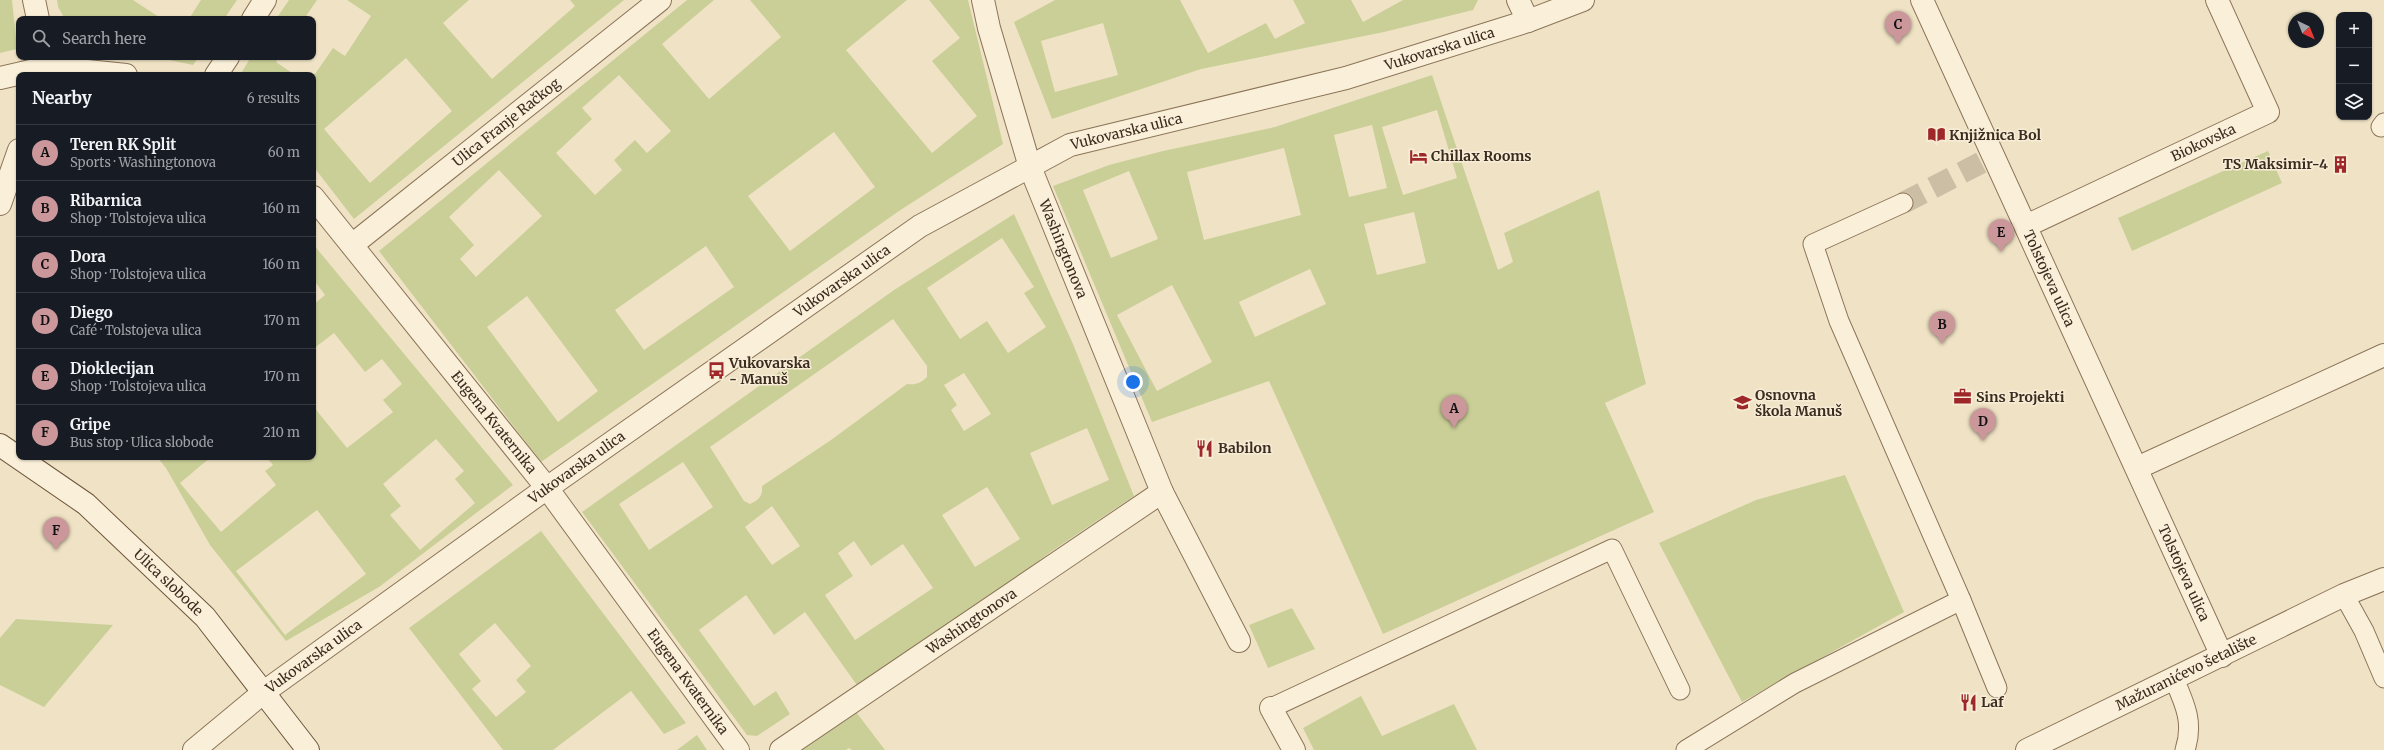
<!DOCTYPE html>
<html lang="en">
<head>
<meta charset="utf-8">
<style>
  body { margin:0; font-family:Merriweather,serif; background:#20242c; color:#f1f3f6 }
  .controls { position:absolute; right:12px; top:12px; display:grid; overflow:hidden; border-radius:8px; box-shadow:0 1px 3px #0004 }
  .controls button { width:36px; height:36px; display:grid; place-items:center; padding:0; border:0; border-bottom:1px solid #363941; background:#171b24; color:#f1f3f6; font:20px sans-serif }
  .compass { position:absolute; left:2288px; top:12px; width:36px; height:36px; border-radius:50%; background:#171b24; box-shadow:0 1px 3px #0004; rotate:137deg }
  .you { position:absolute; left:1133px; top:382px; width:14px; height:14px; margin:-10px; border:3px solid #fff; border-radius:50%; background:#1a73e8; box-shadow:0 0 0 6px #1a73e833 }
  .badge { display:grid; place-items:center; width:26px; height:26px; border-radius:50%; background:#cc979a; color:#111; font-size:13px; font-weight:700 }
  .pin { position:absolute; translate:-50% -33px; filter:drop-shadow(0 1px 2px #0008) }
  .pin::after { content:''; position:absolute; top:21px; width:14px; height:12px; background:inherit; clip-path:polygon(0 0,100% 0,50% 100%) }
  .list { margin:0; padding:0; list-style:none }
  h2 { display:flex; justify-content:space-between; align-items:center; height:52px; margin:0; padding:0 16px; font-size:17px }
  h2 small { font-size:13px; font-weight:400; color:#9ea1a6 }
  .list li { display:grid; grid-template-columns:26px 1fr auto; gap:12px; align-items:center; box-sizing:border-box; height:56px; padding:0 16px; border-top:1px solid #363941 }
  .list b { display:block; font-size:15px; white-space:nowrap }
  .list p { margin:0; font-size:13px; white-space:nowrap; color:#9ea1a6 }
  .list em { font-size:13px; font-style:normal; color:#9ea1a6 }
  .icon { flex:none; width:22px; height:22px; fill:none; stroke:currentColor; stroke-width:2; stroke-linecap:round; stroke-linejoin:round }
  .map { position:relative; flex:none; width:2384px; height:750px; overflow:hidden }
  .search { position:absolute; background:#171b24; box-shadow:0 1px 3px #0004; left:16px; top:16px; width:300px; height:44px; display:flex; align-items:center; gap:10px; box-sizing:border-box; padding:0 14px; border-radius:8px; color:#9ea1a6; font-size:15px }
  .panel { position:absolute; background:#171b24; box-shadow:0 1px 3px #0004; left:16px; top:72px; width:300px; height:388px; border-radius:8px }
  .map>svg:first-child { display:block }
  .green { fill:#cacf98; fill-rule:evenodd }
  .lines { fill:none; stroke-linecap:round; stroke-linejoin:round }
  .minor-tunnel { stroke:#ccbea4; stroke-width:22; stroke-dasharray:22 11; stroke-linecap:butt }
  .service-casing { stroke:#8c745a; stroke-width:21 }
  .minor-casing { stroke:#8c745a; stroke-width:24 }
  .tertiary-casing { stroke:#8c745a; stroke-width:24 }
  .secondary-casing { stroke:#6e553d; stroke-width:24 }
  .service { stroke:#faf0d9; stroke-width:19 }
  .minor { stroke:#faf0d9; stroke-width:22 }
  .tertiary { stroke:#faf0d9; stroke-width:22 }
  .secondary { stroke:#faf0d9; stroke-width:22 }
  .labels { text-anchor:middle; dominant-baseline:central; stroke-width:3; stroke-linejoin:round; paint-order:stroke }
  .street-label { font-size:14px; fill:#3c2c1f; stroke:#f7edd6 }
  .poi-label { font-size:14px; font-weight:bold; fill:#3c2c1f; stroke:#f7edd6; text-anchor:start }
</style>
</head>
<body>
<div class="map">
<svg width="2384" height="750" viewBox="0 0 2384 750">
  <rect width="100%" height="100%" fill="#f0e3c5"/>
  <g class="green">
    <polygon points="0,0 12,0 17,49 0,53"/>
    <polygon points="57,0 133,0 162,19 65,19 58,7"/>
    <polygon points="201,0 237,0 224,19 189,19"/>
    <polygon points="289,0 317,0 304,19 276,19"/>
    <path d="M347,0h122l-26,23 49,56 83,-73 -5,-6h54l-270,219 -41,-53v-89l20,-29 12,8 26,-40zM406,58l46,53 -82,72 -46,-54z"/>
    <path d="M687,0h27l-52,44 47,55 72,-62 -31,-37h157l-61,50 86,103 45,-37 -45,-55 28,-23 -31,-38h39l35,144 -104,67 -358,251 -162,-211zM619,75l52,56 -24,22 -12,-13 -21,20 8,10 -27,25 -39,-42 36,-34 -10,-11zM834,132l41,55 -85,64 -42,-55zM499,170l43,46 -66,61 -16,-18 14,-14 -25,-28zM706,246l28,41 -90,63 -29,-40zM527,296l71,95 -40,31 -71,-95z"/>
    <path d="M1055,0h125l28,53 58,-30 9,16 30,-16 -12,-23h58l12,22 40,-22h75l-5,10 -89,22 -183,37 -149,50 -38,-97zM1103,23l15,52 -63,17 -14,-51z"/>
    <polygon points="99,57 199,57 193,65 169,60"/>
    <polygon points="251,57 279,57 276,62 295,75 240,75"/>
    <path d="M1432,75l66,195 15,-8 -9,-29 95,-43 47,194 -41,19 49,109 -271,122 -114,-253 -117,41 -99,-236 56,-21 54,-14 112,-24zM1437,110l20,68 -54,17 -21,-68zM1372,125l15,63 -38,9 -15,-62zM1284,148l17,67 -97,25 -17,-68zM1129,171l29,68 -47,19 -28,-68zM1414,212l12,51 -49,12 -13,-51zM1310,269l16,35 -71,33 -16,-35zM1172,285l40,77 -55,29 -40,-76z"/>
    <polygon points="2268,151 2282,183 2132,251 2118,218"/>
    <path d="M1014,214l59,130 61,152 -85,57 -73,56 -117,79 -54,-76 -31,23 -28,-40 -47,35 55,76 22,-15 14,23 -33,22 -10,-1 -165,-223 312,-222zM1002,238l32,49 -10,6 22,34 -38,26 -21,-32 -27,18 -33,-51zM893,319l34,47v11c-6,6 -11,8 -20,7l-76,56 -69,46c1,10 -3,14 -12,18l-6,-3 -34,-54zM964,373l27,41 -27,17 -13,-21 6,-5 -13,-20zM1087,428l22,52 -57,25 -22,-52zM683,462l30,45 -64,43 -30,-46zM987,487l33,52 -45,28 -33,-52zM772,506l28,40 -28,19 -27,-38zM854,541l17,25 32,-22 30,44 -78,52 -30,-45 28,-19 -15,-23z"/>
    <path d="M313,244l200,241 -134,102 -93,54 -76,-96 -44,-77 -9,-11h54l-31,26 41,49 55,-47 -11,-14 8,-6 -7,-8h47v-51l34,42 46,-36 -10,-12 19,-16 -20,-25 -17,13 -31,-39 -21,16v-44l12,-10 -12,-16zM436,439l28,32 -9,8 20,24 -55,47 -30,-35 11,-9 -18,-22zM317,510l49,64 -81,61 -49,-64z"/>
    <polygon points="1845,475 1904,612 1742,702 1659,543 1756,500"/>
    <path d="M541,531l145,192 -22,11 -33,-43 -78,59h-50l-94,-122zM495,623l36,43 -15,14 10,12 -30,25 -24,-28 9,-8 -22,-27z"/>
    <polygon points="1292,608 1315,649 1268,668 1249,625"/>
    <polygon points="16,619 113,625 44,707 0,685 0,638"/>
    <polygon points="1361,696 1382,736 1454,704 1477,750 1314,750 1303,728"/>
    <polygon points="853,708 885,750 852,750 849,748 846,750 795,750"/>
    <polygon points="697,735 707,750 677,750"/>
  </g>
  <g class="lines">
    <polyline class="minor-tunnel" points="1903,203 1994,156"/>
    <defs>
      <g id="service">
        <polyline points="2381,127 2384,123"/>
        <polyline points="2344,595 2364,631 2384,678"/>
        <polyline points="1961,600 1997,688"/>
        <path d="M2174,679c11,25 20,44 11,71"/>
        <polyline points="1271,708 1612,549 1680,690"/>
        <polyline points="1686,750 1795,683 1961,600 1839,321 1813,244 1903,203"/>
      </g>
      <g id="minor">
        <polyline points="34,0 38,19"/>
        <path id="s1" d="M983,0l6,28 41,139 132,325 77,149"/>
        <polyline points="1518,0 1528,21"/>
        <path id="s2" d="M1922,0l300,656"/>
        <polyline points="253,19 265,0"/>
        <polyline points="216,75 228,57"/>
        <polyline points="0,78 48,67 126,75"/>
        <path id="s3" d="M313,197l234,291 191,262"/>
        <polyline points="0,204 19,150"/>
        <path id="s4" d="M2026,226l242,-114 -51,-112"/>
        <path id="s5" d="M352,245l308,-245"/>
        <polyline points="2137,468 2384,355"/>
        <polyline points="1271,708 1294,750"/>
        <path id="s6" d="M781,750l381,-258"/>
      </g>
      <g id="tertiary">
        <path id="s7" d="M194,750l70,-58 283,-204 373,-262 150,-81 276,-67 182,-57 55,-21"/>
        <path id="s8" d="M2027,750l317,-155 40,-16"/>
      </g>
      <g id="secondary">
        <path id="s9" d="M0,445l86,59 119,113 103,133"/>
      </g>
    </defs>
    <use href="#service" class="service-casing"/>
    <use href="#minor" class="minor-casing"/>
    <use href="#tertiary" class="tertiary-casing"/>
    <use href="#secondary" class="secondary-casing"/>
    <use href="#service" class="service"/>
    <use href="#minor" class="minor"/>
    <use href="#tertiary" class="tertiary"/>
    <use href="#secondary" class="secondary"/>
  </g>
  <defs>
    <symbol id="library-bare" viewBox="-9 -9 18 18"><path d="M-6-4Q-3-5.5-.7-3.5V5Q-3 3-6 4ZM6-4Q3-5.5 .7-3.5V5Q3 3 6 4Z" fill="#9e272a" stroke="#f7edd6" stroke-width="2.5" paint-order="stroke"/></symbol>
    <symbol id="hotel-bare" viewBox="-9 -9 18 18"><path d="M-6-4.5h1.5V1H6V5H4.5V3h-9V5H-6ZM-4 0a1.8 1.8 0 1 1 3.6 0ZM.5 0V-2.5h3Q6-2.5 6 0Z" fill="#9e272a" stroke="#f7edd6" stroke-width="2.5" paint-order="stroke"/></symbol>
    <symbol id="building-bare" viewBox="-9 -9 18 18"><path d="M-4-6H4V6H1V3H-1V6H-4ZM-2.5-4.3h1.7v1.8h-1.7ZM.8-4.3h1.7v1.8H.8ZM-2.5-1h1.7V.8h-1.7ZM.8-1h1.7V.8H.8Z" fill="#9e272a" stroke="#f7edd6" stroke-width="2.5" paint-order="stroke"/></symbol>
    <symbol id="bus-bare" viewBox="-9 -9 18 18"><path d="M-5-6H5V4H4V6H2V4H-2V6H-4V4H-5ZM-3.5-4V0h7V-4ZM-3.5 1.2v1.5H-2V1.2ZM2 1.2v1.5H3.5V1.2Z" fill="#9e272a" stroke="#f7edd6" stroke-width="2.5" paint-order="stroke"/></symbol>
    <symbol id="office-bare" viewBox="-9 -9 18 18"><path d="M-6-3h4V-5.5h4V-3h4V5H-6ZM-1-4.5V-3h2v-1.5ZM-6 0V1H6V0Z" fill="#9e272a" stroke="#f7edd6" stroke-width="2.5" paint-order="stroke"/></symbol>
    <symbol id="school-bare" viewBox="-9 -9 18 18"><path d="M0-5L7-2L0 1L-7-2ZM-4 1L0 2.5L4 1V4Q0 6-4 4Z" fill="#9e272a" stroke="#f7edd6" stroke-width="2.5" paint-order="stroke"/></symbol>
    <symbol id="restaurant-bare" viewBox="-9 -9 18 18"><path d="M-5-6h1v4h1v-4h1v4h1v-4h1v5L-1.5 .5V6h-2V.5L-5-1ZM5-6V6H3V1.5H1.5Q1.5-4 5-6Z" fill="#9e272a" stroke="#f7edd6" stroke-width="2.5" paint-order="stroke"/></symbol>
  </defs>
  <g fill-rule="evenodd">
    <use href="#library-bare" x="1924" y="122" width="25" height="25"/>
    <use href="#hotel-bare" x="1406" y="144" width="25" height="25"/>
    <use href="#building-bare" x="2328" y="152" width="25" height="25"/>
    <use href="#bus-bare" x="704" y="358" width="25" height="25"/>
    <use href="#office-bare" x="1950" y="384" width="25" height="25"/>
    <use href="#school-bare" x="1730" y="390" width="25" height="25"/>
    <use href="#restaurant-bare" x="1192" y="436" width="25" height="25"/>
    <use href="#restaurant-bare" x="1956" y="690" width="25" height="25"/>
  </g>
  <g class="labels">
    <g class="street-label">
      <text stroke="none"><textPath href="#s7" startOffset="1448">Vukovarska ulica</textPath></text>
      <text stroke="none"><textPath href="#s5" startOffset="197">Ulica Franje Račkog</textPath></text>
      <text stroke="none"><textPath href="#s7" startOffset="1124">Vukovarska ulica</textPath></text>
      <text stroke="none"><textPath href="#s4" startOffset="196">Biokovska</textPath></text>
      <text stroke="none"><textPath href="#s1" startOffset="262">Washingtonova</textPath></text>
      <text stroke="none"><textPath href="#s2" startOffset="306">Tolstojeva ulica</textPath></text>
      <text stroke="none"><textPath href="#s7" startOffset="800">Vukovarska ulica</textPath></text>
      <text stroke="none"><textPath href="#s3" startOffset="289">Eugena Kvaternika</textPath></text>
      <text stroke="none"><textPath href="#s7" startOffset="476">Vukovarska ulica</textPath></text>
      <text stroke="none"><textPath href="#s2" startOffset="630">Tolstojeva ulica</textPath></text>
      <text stroke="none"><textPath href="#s9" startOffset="218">Ulica slobode</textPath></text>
      <text stroke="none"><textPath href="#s6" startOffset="230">Washingtonova</textPath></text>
      <text stroke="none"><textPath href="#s7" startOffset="152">Vukovarska ulica</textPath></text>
      <text stroke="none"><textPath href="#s8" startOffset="177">Mažuranićevo šetalište</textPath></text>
      <text stroke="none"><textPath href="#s3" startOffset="613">Eugena Kvaternika</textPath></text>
    </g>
    <g class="poi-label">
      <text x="1949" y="135">Knjižnica Bol</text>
      <text x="1431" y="156">Chillax Rooms</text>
      <text x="2328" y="164" text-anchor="end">TS Maksimir-4</text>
      <text x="729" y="363">Vukovarska<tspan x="729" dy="16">- Manuš</tspan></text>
      <text x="1755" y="395">Osnovna<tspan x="1755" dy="16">škola Manuš</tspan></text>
      <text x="1976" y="397">Sins Projekti</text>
      <text x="1218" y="448">Babilon</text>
      <text x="1981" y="702">Laf</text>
    </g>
  </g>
</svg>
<div class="controls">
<button>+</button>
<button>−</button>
<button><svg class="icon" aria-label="layers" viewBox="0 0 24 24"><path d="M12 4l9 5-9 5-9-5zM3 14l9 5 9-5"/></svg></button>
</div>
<svg class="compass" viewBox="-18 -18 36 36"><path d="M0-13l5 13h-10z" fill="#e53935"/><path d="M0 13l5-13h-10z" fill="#9ea1a6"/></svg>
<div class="you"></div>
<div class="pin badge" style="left:1454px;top:428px">A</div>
<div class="pin badge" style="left:1942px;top:344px">B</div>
<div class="pin badge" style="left:1898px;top:44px">C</div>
<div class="pin badge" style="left:1983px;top:441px">D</div>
<div class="pin badge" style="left:2001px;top:252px">E</div>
<div class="pin badge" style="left:56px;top:550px">F</div>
<div class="search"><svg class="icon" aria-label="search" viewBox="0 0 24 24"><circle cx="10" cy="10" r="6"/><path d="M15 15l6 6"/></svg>Search here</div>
<section class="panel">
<h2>Nearby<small>6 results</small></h2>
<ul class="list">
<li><span class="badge">A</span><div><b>Teren RK Split</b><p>Sports · Washingtonova</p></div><em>60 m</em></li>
<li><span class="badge">B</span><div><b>Ribarnica</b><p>Shop · Tolstojeva ulica</p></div><em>160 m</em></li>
<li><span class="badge">C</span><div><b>Dora</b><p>Shop · Tolstojeva ulica</p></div><em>160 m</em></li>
<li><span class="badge">D</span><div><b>Diego</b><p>Café · Tolstojeva ulica</p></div><em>170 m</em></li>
<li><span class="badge">E</span><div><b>Dioklecijan</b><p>Shop · Tolstojeva ulica</p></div><em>170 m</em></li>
<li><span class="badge">F</span><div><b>Gripe</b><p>Bus stop · Ulica slobode</p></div><em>210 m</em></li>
</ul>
</section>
</div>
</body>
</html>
